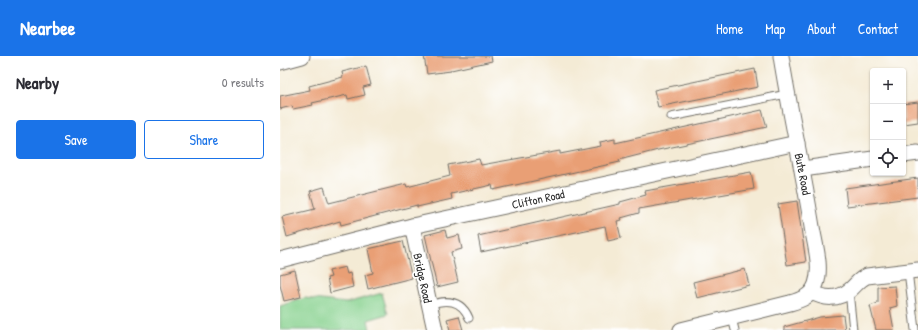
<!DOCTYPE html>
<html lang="en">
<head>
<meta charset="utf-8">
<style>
  body { margin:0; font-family:"Patrick Hand",sans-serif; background:#f2f2f3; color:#2b2b33 }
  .controls { position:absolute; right:12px; top:12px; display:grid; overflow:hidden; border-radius:4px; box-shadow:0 1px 3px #0004 }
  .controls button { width:36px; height:36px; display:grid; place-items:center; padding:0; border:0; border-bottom:1px solid #e1e1e2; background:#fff; color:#2b2b33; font:20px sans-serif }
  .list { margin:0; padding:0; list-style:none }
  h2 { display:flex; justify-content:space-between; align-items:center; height:52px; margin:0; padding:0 16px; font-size:17px }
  h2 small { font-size:13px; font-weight:400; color:#7c7c81 }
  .actions { display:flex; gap:8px; padding:12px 16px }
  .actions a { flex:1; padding:9px 0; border:1px solid #1a73e8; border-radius:4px; text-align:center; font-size:14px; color:#1a73e8 }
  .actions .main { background:#1a73e8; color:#fff }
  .icon { flex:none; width:22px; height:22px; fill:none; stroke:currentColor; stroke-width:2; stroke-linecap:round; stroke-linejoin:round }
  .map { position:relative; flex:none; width:638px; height:274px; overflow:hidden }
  header { display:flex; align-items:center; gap:24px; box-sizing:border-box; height:56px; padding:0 20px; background:#1a73e8; color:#fff }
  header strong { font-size:19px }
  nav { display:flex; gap:22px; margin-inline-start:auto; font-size:14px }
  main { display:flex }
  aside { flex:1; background:#fff }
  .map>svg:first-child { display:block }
  .garden { fill:#88d28f; stroke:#5a7e5d }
  .building { fill:#e99f75 }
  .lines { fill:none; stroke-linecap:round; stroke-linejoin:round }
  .service-casing { stroke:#716e66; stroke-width:9 }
  .minor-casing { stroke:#716e66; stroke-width:17 }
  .service { stroke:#fff; stroke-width:7 }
  .minor { stroke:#fff; stroke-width:15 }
  .labels { text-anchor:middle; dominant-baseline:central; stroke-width:3.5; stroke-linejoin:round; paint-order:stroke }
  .street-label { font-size:12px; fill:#2b2b2b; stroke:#fff }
</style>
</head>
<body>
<header>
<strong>Nearbee</strong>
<nav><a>Home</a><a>Map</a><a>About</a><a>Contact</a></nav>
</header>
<main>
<aside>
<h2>Nearby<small>0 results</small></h2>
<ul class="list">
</ul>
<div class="actions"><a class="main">Save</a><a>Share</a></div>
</aside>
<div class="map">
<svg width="638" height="274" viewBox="0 0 638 274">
  <rect width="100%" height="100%" fill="#fff"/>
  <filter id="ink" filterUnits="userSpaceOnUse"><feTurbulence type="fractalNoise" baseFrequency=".025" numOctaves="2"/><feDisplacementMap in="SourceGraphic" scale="8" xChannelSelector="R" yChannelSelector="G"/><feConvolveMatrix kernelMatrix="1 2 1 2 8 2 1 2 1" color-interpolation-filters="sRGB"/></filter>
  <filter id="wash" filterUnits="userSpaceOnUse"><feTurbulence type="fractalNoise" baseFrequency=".012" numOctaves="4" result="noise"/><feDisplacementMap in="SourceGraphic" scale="16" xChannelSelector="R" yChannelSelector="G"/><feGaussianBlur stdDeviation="0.9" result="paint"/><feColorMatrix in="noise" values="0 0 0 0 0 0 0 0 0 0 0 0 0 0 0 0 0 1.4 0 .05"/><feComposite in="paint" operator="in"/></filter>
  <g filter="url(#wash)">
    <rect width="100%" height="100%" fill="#f4ebd5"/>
    <polygon class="garden" points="102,237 108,258 88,264 90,274 0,274 0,250 25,242 66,247"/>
    <g id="blocks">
      <g class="building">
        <polygon points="144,0 211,0 212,5 171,14 171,15 147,18"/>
        <polygon points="86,10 91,29 83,31 85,39 68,43 67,39 32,47 33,49 13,53 12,50 0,53 0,40 30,34 29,30 63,21 62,16"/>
        <polygon points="475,13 478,31 378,51 374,34"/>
        <polygon points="638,46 638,66 624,68 623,48"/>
        <polygon points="482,54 487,71 378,94 339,104 340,106 213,134 212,129 171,138 172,143 137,151 137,149 61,169 60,165 7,181 2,161 35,153 30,135 44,131 49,147 126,128 127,131 170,120 168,109 199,103 201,109 280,95 280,98 321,90 320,86 335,83 335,87"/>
        <polygon points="471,116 474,133 359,153 359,157 341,162 342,164 337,165 341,182 328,185 325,170 201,196 198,180 340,148 340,146 366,139 365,135"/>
        <polygon points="638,122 638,141 567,150 565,132"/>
        <polygon points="517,145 526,206 507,209 498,148"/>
        <polygon points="165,174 167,182 179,179 182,193 171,196 178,226 157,231 145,179"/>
        <polygon points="123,185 132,222 88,233 85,219 93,217 88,193"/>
        <polygon points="65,211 67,218 70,217 73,231 50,237 47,222 51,221 49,215"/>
        <polygon points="465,213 469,229 417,242 413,226"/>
        <polygon points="15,214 21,241 4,245 0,229 0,218"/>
        <polygon points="615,230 617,250 610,252 614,274 596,274 590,250 598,247 598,231"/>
        <polygon points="563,259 565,274 504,274 504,271 540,261"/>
        <polygon points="179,260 183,274 170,274 167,263"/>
      </g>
    </g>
  </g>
  <g filter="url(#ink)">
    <use href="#blocks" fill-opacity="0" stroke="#716e66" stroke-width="1"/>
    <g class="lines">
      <defs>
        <g id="service">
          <polyline points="391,61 507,38"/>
          <polyline points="628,215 635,274"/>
          <polyline points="569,235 573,274"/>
          <path d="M149,249c17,-6 32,-6 40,13"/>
          <polyline points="452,262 455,274"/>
        </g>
        <g id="minor">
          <polyline points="0,6 22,0"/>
          <polyline points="623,99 638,97"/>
          <polyline points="523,113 593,103"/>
          <polyline points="132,170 155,274"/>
          <polyline points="0,204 132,170 517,87"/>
          <path d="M532,236c12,7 26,8 38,-2 6,-5 9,-11 17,-14l51,-6"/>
          <path d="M401,274l109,-27c11,-3 22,-7 26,-19 6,-17 -1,-39 -4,-57 -9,-57 -22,-114 -31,-171"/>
        </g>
      </defs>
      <use href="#service" class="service-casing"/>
      <use href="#minor" class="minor-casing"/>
      <use href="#service" class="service"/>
      <use href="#minor" class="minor"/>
    </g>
  </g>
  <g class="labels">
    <g class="street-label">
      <text transform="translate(523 118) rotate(79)">Bute Road</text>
      <text transform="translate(258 143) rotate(-12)">Clifton Road</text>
      <text transform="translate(143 222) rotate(78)">Bridge Road</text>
    </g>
  </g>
</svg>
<div class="controls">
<button>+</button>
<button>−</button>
<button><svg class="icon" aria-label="locate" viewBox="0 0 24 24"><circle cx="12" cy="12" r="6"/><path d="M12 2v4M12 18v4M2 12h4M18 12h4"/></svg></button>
</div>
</div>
</main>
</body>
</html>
